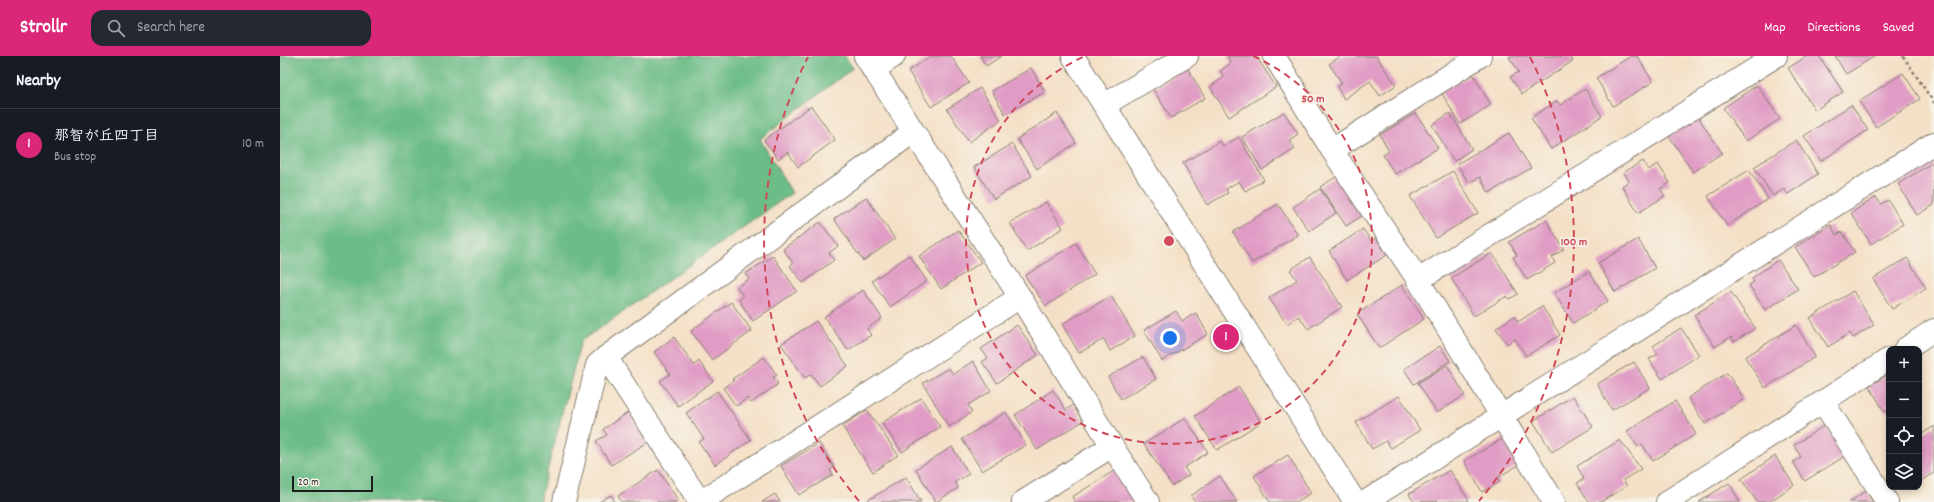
<!DOCTYPE html>
<html lang="en">
<head>
<meta charset="utf-8">
<style>
  body { margin:0; font-family:Dekko,"Klee One",sans-serif; background:#242831; color:#f1f3f6 }
  .controls { position:absolute; right:12px; bottom:12px; display:grid; overflow:hidden; border-radius:8px; box-shadow:0 2px 6px #0003 }
  .controls button { width:36px; height:36px; display:grid; place-items:center; padding:0; border:0; border-bottom:1px solid #363941; background:#171b24; color:#f1f3f6; font:20px sans-serif }
  .scale { position:absolute; left:12px; bottom:10px; width:81px; box-sizing:border-box; padding-left:4px; border:2px solid #1c1c1c; border-top:0; font-size:11px; line-height:14px; white-space:nowrap; color:#1c1c1c; -webkit-text-stroke:3px #f7f3e8; paint-order:stroke }
  .you { position:absolute; left:890px; top:282px; width:14px; height:14px; margin:-10px; border:3px solid #fff; border-radius:50%; background:#1a73e8; box-shadow:0 0 0 6px #1a73e833 }
  .badge { display:grid; place-items:center; width:26px; height:26px; border-radius:50%; background:#db2777; color:#fff; font-size:13px; font-weight:700 }
  .pin { position:absolute; translate:-50% -50%; border:2px solid #fff; box-shadow:0 1px 4px #0006 }
  .list { margin:0; padding:0; list-style:none }
  h2 { display:flex; justify-content:space-between; align-items:center; height:52px; margin:0; padding:0 16px; font-size:17px }
  h2 small { font-size:13px; font-weight:400; color:#9ea1a6 }
  .list li { display:grid; grid-template-columns:26px 1fr auto; gap:12px; align-items:center; box-sizing:border-box; height:72px; padding:0 16px; border-top:1px solid #363941 }
  .list b { display:block; font-size:15px; white-space:nowrap }
  .list p { margin:0; font-size:13px; white-space:nowrap; color:#9ea1a6 }
  .list em { font-size:13px; font-style:normal; color:#9ea1a6 }
  .icon { flex:none; width:22px; height:22px; fill:none; stroke:currentColor; stroke-width:2; stroke-linecap:round; stroke-linejoin:round }
  .map { position:relative; flex:none; width:1654px; height:446px; overflow:hidden }
  header { display:flex; align-items:center; gap:24px; box-sizing:border-box; height:56px; padding:0 20px; background:#db2777; color:#fff }
  header strong { font-size:19px }
  nav { display:flex; gap:22px; margin-inline-start:auto; font-size:14px }
  .search { width:280px; height:36px; background:#242831; display:flex; align-items:center; gap:10px; box-sizing:border-box; padding:0 14px; border-radius:12px; color:#9ea1a6; font-size:15px }
  main { display:flex }
  aside { flex:1; background:#171b24 }
  .map>svg:first-child { display:block }
  .forest { fill:#6cbc87; stroke:#446c52 }
  .building { fill:#e09cc5 }
  .lines { fill:none; stroke-linecap:round; stroke-linejoin:round }
  .street-casing { stroke:#887e71; stroke-width:24 }
  .secondary-casing { stroke:#887e71; stroke-width:24 }
  .path { stroke:#887e71; stroke-width:2.5; stroke-dasharray:3 3; stroke-linecap:butt }
  .street { stroke:#fff; stroke-width:22 }
  .secondary { stroke:#fff; stroke-width:22 }
  .ring { fill:none; stroke:#d1495b; stroke-width:2; stroke-dasharray:7 5 }
  .centre { fill:#d1495b; stroke:#f7f3e8; stroke-width:2 }
  .ring-label { font-size:12px; text-anchor:middle; font-weight:bold; fill:#d1495b; stroke:#f7f3e8; stroke-width:3.5; stroke-linejoin:round; paint-order:stroke }
</style>
</head>
<body>
<header>
<strong>Strollr</strong>
<div class="search"><svg class="icon" aria-label="search" viewBox="0 0 24 24"><circle cx="10" cy="10" r="6"/><path d="M15 15l6 6"/></svg>Search here</div>
<nav><a>Map</a><a>Directions</a><a>Saved</a></nav>
</header>
<main>
<aside>
<h2>Nearby<small></small></h2>
<ul class="list">
<li><span class="badge">1</span><div><b>那智が丘四丁目</b><p>Bus stop</p></div><em>10 m</em></li>
</ul>
</aside>
<div class="map">
<svg width="1654" height="446" viewBox="0 0 1654 446">
  <rect width="100%" height="100%" fill="#f7f3e8"/>
  <filter id="ink" filterUnits="userSpaceOnUse"><feTurbulence type="fractalNoise" baseFrequency=".025" numOctaves="2"/><feDisplacementMap in="SourceGraphic" scale="8" xChannelSelector="R" yChannelSelector="G"/><feConvolveMatrix kernelMatrix="1 2 1 2 8 2 1 2 1" color-interpolation-filters="sRGB"/></filter>
  <filter id="wash" filterUnits="userSpaceOnUse"><feTurbulence type="fractalNoise" baseFrequency=".012" numOctaves="4" result="noise"/><feDisplacementMap in="SourceGraphic" scale="16" xChannelSelector="R" yChannelSelector="G"/><feGaussianBlur stdDeviation="0.9" result="paint"/><feColorMatrix in="noise" values="0 0 0 0 0 0 0 0 0 0 0 0 0 0 0 0 0 1.4 0 .05"/><feComposite in="paint" operator="in"/></filter>
  <g filter="url(#wash)">
    <rect width="100%" height="100%" fill="#f4e0c6"/>
    <polygon class="forest" points="0,0 565,0 573,12 480,83 512,137 301,285 259,446 0,446"/>
    <g id="blocks">
      <g class="building">
        <polygon points="652,0 671,0 689,27 651,51 628,15"/>
        <polygon points="700,0 722,0 706,10"/>
        <polygon points="947,0 976,0 996,31 949,61 930,31 944,21 940,15 951,7"/>
        <polygon points="1061,0 1096,0 1116,29 1100,40 1090,25 1064,43 1057,31 1062,27 1049,8"/>
        <polygon points="1230,0 1290,0 1293,5 1242,38 1230,21 1239,16 1229,1"/>
        <polygon points="1351,0 1357,0 1373,26 1333,50 1316,22"/>
        <polygon points="1527,0 1539,0 1563,36 1535,54 1508,12"/>
        <polygon points="1555,0 1595,0 1566,18"/>
        <polygon points="751,12 765,36 725,58 712,35"/>
        <polygon points="908,13 925,42 891,62 873,33"/>
        <polygon points="1623,17 1640,43 1596,71 1579,45"/>
        <polygon points="1193,18 1211,49 1180,68 1161,36"/>
        <polygon points="1477,29 1500,63 1466,85 1443,52"/>
        <polygon points="700,32 721,64 689,86 667,53"/>
        <polygon points="1305,33 1322,60 1271,93 1251,62 1277,45 1280,49"/>
        <polygon points="1571,49 1588,74 1541,105 1524,80"/>
        <polygon points="531,50 555,84 518,111 508,96 498,103 484,84"/>
        <polygon points="1004,56 1018,78 1009,84 1015,93 982,114 962,81"/>
        <polygon points="777,57 796,87 757,113 737,83"/>
        <polygon points="1136,57 1158,92 1115,118 1103,99 1109,95 1100,79"/>
        <polygon points="1170,57 1192,93 1174,105 1152,69"/>
        <polygon points="1418,61 1442,97 1413,116 1389,80"/>
        <polygon points="1229,77 1251,112 1209,137 1200,121 1189,127 1177,108"/>
        <polygon points="959,81 984,124 965,135 959,125 946,133 948,137 927,149 903,107 940,85 943,90"/>
        <polygon points="1516,84 1538,118 1508,138 1504,133 1493,140 1474,111"/>
        <polygon points="732,88 752,120 714,143 694,111"/>
        <polygon points="1363,105 1368,114 1378,108 1390,127 1380,133 1385,140 1358,157 1342,130 1349,125 1344,116"/>
        <polygon points="1653,106 1654,149 1637,159 1618,128"/>
        <polygon points="1469,114 1488,143 1447,170 1428,140"/>
        <polygon points="1173,115 1198,157 1156,182 1130,140"/>
        <polygon points="1059,119 1072,140 1070,142 1082,160 1066,170 1040,131"/>
        <polygon points="1040,133 1056,157 1029,175 1013,151"/>
        <polygon points="586,141 615,183 583,205 554,163"/>
        <polygon points="1596,141 1601,148 1608,144 1623,168 1591,188 1571,157"/>
        <polygon points="766,146 783,172 747,195 730,167"/>
        <polygon points="998,148 1018,179 972,207 953,176"/>
        <polygon points="1266,164 1284,193 1272,201 1275,207 1247,224 1233,201 1237,199 1229,186"/>
        <polygon points="540,166 558,190 549,197 554,204 523,227 510,210 513,207 503,193"/>
        <polygon points="1551,169 1556,179 1562,176 1575,196 1534,221 1515,191"/>
        <polygon points="1083,173 1091,185 1096,182 1107,199 1067,224 1049,195"/>
        <polygon points="678,174 701,206 661,233 639,200"/>
        <polygon points="1358,183 1375,212 1335,236 1318,207"/>
        <polygon points="796,187 815,218 766,250 745,220"/>
        <polygon points="1212,197 1238,238 1229,243 1227,240 1194,260 1171,222"/>
        <polygon points="629,199 647,225 610,251 592,225"/>
        <polygon points="493,200 517,235 473,265 459,244 463,240 457,231 469,223 465,218"/>
        <polygon points="1030,201 1062,251 1028,273 1019,260 1007,268 989,242 1017,224 1010,214"/>
        <polygon points="1627,202 1646,232 1612,253 1593,223"/>
        <polygon points="1498,204 1518,233 1485,254 1469,229 1474,226 1472,222"/>
        <polygon points="1309,215 1328,245 1293,267 1274,237"/>
        <polygon points="1122,229 1144,263 1099,292 1077,258"/>
        <polygon points="583,234 602,262 587,273 591,279 568,294 544,261"/>
        <polygon points="1573,235 1594,269 1573,282 1570,277 1548,291 1530,262"/>
        <polygon points="1451,236 1475,272 1454,286 1451,281 1435,291 1414,259"/>
        <polygon points="831,240 855,280 830,295 824,283 799,297 782,268"/>
        <polygon points="451,246 472,275 432,304 411,275"/>
        <polygon points="1262,250 1280,279 1246,300 1235,283 1227,288 1216,272 1234,260 1238,266"/>
        <polygon points="896,255 902,265 916,257 928,278 882,305 864,274"/>
        <polygon points="536,265 568,310 540,330 531,318 525,322 501,288"/>
        <polygon points="737,269 758,299 717,327 702,306 708,302 701,293"/>
        <polygon points="1516,269 1535,301 1485,332 1465,301"/>
        <polygon points="1401,272 1419,299 1382,323 1369,303 1378,298 1373,290"/>
        <polygon points="394,281 414,309 419,305 433,325 398,350 380,325 390,318 374,296"/>
        <polygon points="1160,290 1170,305 1134,328 1124,313"/>
        <polygon points="484,301 497,319 493,321 498,328 471,347 468,342 456,350 443,332 454,324 452,323"/>
        <polygon points="863,301 876,323 841,343 828,321"/>
        <polygon points="693,305 711,335 688,349 692,356 669,371 643,327 669,312 673,318"/>
        <polygon points="1354,306 1370,332 1332,354 1317,328"/>
        <polygon points="1167,309 1185,339 1157,357 1138,327"/>
        <polygon points="1447,317 1464,343 1425,368 1408,342"/>
        <polygon points="1609,318 1609,354 1605,356 1589,330"/>
        <polygon points="959,331 981,366 937,394 915,360"/>
        <polygon points="773,334 786,354 793,349 803,365 757,394 735,359"/>
        <polygon points="437,335 471,384 435,409 419,386 424,383 406,357"/>
        <polygon points="1119,340 1140,374 1111,392 1106,385 1092,393 1076,366"/>
        <polygon points="1293,340 1313,371 1272,396 1253,365"/>
        <polygon points="641,342 660,371 622,396 602,367"/>
        <polygon points="1395,345 1416,378 1373,405 1362,388 1358,391 1347,375"/>
        <polygon points="587,354 618,399 593,416 562,370"/>
        <polygon points="349,356 368,386 331,409 316,385 327,379 323,373"/>
        <polygon points="726,356 746,389 702,415 682,383"/>
        <polygon points="905,362 928,396 904,412 909,419 892,430 864,388"/>
        <polygon points="1545,369 1565,400 1525,425 1513,406 1521,401 1514,389"/>
        <polygon points="1654,370 1654,417 1639,426 1639,380"/>
        <polygon points="1224,382 1239,409 1218,421 1220,426 1202,436 1184,405"/>
        <polygon points="1340,384 1361,413 1343,424 1347,430 1321,446 1309,446 1297,427 1304,423 1297,410"/>
        <polygon points="539,387 554,411 550,414 553,419 519,439 501,410"/>
        <polygon points="672,391 689,418 675,426 678,432 656,446 636,413"/>
        <polygon points="1008,399 1031,437 1016,446 990,446 974,420"/>
        <polygon points="1495,400 1514,429 1489,446 1477,446 1461,423"/>
        <polygon points="837,413 856,444 852,446 795,446 792,441"/>
        <polygon points="378,414 398,444 395,446 342,446 338,440"/>
        <polygon points="1170,414 1189,445 1134,446 1129,438"/>
        <polygon points="940,420 957,446 915,446 911,440"/>
        <polygon points="626,421 641,446 585,446"/>
        <polygon points="1449,427 1460,446 1419,446"/>
        <polygon points="1586,435 1593,446 1569,446"/>
        <polygon points="495,438 500,446 482,446"/>
        <polygon points="331,439 335,446 319,446"/>
      </g>
    </g>
  </g>
  <g filter="url(#ink)">
    <use href="#blocks" fill-opacity="0" stroke="#887e71" stroke-width="1"/>
    <g class="lines">
      <defs>
        <g id="street">
          <polyline points="585,0 740,241 832,390 868,446"/>
          <polyline points="994,0 1052,94 1138,224 1274,446"/>
          <polyline points="593,14 614,0"/>
          <polyline points="824,49 907,0"/>
          <polyline points="1052,94 1200,0"/>
          <polyline points="1138,224 1496,0"/>
          <polyline points="1625,293 1654,274"/>
          <polyline points="1543,346 1607,446"/>
          <polyline points="284,446 317,309 326,301"/>
          <polyline points="420,446 326,301 633,76"/>
          <polyline points="420,446 740,241"/>
          <polyline points="743,446 832,390"/>
          <polyline points="1085,446 1654,87"/>
          <polyline points="1387,446 1609,303"/>
        </g>
        <polyline id="secondary" points="793,0 1075,446"/>
      </defs>
      <use href="#street" class="street-casing"/>
      <use href="#secondary" class="secondary-casing"/>
      <polyline class="path" points="1623,0 1654,47"/>
      <use href="#street" class="street"/>
      <use href="#secondary" class="secondary"/>
    </g>
  </g>
  <g class="ring">
    <path d="M973 0A203 203 0 1 1 805 0"/>
    <path d="M579 445A405 405 0 0 1 528 1M1250 1A405 405 0 0 1 1199 445"/>
  </g>
  <circle cx="889" cy="185" r="6" class="centre"/>
  <g class="ring-label">
    <text x="1033" y="46">50 m</text>
    <text x="1294" y="189">100 m</text>
  </g>
</svg>
<div class="controls">
<button>+</button>
<button>−</button>
<button><svg class="icon" aria-label="locate" viewBox="0 0 24 24"><circle cx="12" cy="12" r="6"/><path d="M12 2v4M12 18v4M2 12h4M18 12h4"/></svg></button>
<button><svg class="icon" aria-label="layers" viewBox="0 0 24 24"><path d="M12 4l9 5-9 5-9-5zM3 14l9 5 9-5"/></svg></button>
</div>
<div class="scale">20 m</div>
<div class="you"></div>
<div class="pin badge" style="left:946px;top:281px">1</div>
</div>
</main>
</body>
</html>
